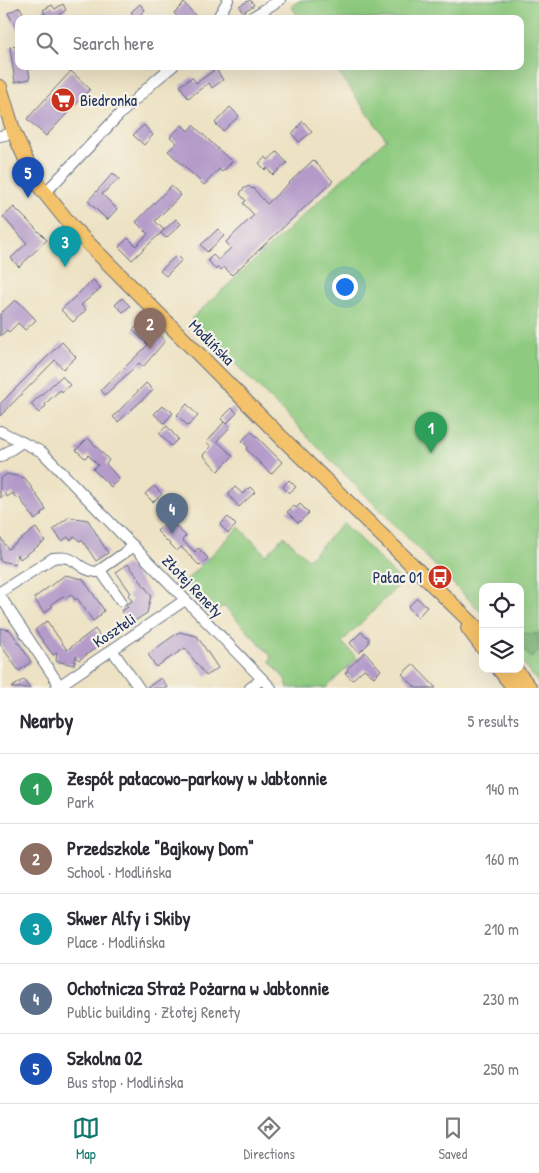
<!DOCTYPE html>
<html lang="en">
<head>
<meta charset="utf-8">
<style>
  body { margin:0; font-family:"Patrick Hand",sans-serif; background:#f2f2f3; color:#2b2b33 }
  .controls { position:absolute; right:15px; bottom:15px; display:grid; overflow:hidden; border-radius:10px; box-shadow:0 5px 20px #0002 }
  .controls button { width:45px; height:45px; display:grid; place-items:center; padding:0; border:0; border-bottom:1px solid #e1e1e2; background:#fff; color:#2b2b33; font:25px sans-serif }
  .you { position:absolute; left:344px; top:286px; width:18px; height:18px; margin:-12px; border:4px solid #fff; border-radius:50%; background:#1a73e8; box-shadow:0 0 0 8px #1a73e833 }
  .badge { display:grid; place-items:center; width:32px; height:32px; border-radius:50%; background:#0f766e; color:#fff; font-size:16px; font-weight:700 }
  .pin { position:absolute; translate:-50% -41px; filter:drop-shadow(0 1px 2px #0008) }
  .pin::after { content:''; position:absolute; top:26px; width:18px; height:15px; background:inherit; clip-path:polygon(0 0,100% 0,50% 100%) }
  .list { margin:0; padding:0; list-style:none }
  h2 { display:flex; justify-content:space-between; align-items:center; height:65px; margin:0; padding:0 20px; font-size:21px }
  h2 small { font-size:16px; font-weight:400; color:#7c7c81 }
  .list li { display:grid; grid-template-columns:32px 1fr auto; gap:15px; align-items:center; box-sizing:border-box; height:70px; padding:0 20px; border-top:1px solid #e1e1e2 }
  .list b { display:block; font-size:19px; white-space:nowrap }
  .list p { margin:0; font-size:16px; white-space:nowrap; color:#7c7c81 }
  .list em { font-size:16px; font-style:normal; color:#7c7c81 }
  .icon { flex:none; width:28px; height:28px; fill:none; stroke:currentColor; stroke-width:2; stroke-linecap:round; stroke-linejoin:round }
  .map { position:relative; flex:none; width:539px; height:688px; overflow:hidden }
  .search { position:absolute; background:#fff; box-shadow:0 5px 20px #0002; left:15px; right:15px; top:15px; height:55px; display:flex; align-items:center; gap:12px; box-sizing:border-box; padding:0 18px; border-radius:10px; color:#7c7c81; font-size:19px }
  .sheet { height:415px; background:#fff }
  nav { display:flex; justify-content:space-around; align-items:center; box-sizing:border-box; height:70px; border-top:1px solid #e1e1e2; background:#fff; font-size:14px; color:#7c7c81 }
  nav a { display:grid; justify-items:center; gap:2px }
  nav .on { color:#0f766e }
  .map>svg:first-child { display:block }
  .green { fill:#8eca7f; stroke:#547c6e }
  .forest { fill:#72ae6e; stroke:#466e66 }
  .building { fill:#b39ac9 }
  .lines { fill:none; stroke-linecap:round; stroke-linejoin:round }
  .minor-casing { stroke:#646e81; stroke-width:12 }
  .major-casing { stroke:#646e81; stroke-width:16 }
  .minor { stroke:#fff; stroke-width:10 }
  .major { stroke:#f4c26a; stroke-width:14 }
  .labels { text-anchor:middle; dominant-baseline:central; stroke-width:4.5; stroke-linejoin:round; paint-order:stroke }
  .poi-label { font-size:16px; fill:#1b2f5e; stroke:#f7f3e8; text-anchor:start }
  .street-label { font-size:16px; fill:#1b2f5e; stroke:#f7f3e8 }
</style>
</head>
<body>
<div class="map">
<svg width="539" height="688" viewBox="0 0 539 688">
  <rect width="100%" height="100%" fill="#f7f3e8"/>
  <filter id="ink" filterUnits="userSpaceOnUse"><feTurbulence type="fractalNoise" baseFrequency=".02" numOctaves="2"/><feDisplacementMap in="SourceGraphic" scale="10" xChannelSelector="R" yChannelSelector="G"/><feConvolveMatrix kernelMatrix="1 2 1 2 8 2 1 2 1" color-interpolation-filters="sRGB"/></filter>
  <filter id="wash" filterUnits="userSpaceOnUse"><feTurbulence type="fractalNoise" baseFrequency=".0096" numOctaves="4" result="noise"/><feDisplacementMap in="SourceGraphic" scale="20" xChannelSelector="R" yChannelSelector="G"/><feGaussianBlur stdDeviation="1.12" result="paint"/><feColorMatrix in="noise" values="0 0 0 0 0 0 0 0 0 0 0 0 0 0 0 0 0 1.4 0 .05"/><feComposite in="paint" operator="in"/></filter>
  <g filter="url(#wash)">
    <rect width="100%" height="100%" fill="#ede2c3"/>
    <g class="green">
      <polygon points="301,0 539,0 539,684 520,659 520,587 483,587 483,614 191,319 386,139 334,66 520,66 520,19 300,19 291,6"/>
      <polygon points="344,523 402,582 342,642 357,658 326,688 288,688 286,680 270,662 272,657 225,607 221,607 213,612 184,582 239,527 266,555 284,536 308,559"/>
    </g>
    <polygon class="forest" points="520,633 539,634 539,651 531,658 520,645"/>
    <g id="blocks">
      <g class="building">
        <polygon points="250,0 254,5 243,12 239,6"/>
        <polygon points="184,3 194,14 198,19 179,19 174,13"/>
        <polygon points="63,4 66,10 52,19 35,19 45,13 43,10 52,5 55,9"/>
        <polygon points="140,4 145,10 136,18 131,12"/>
        <polygon points="20,7 26,19 19,19 19,33 8,13"/>
        <polygon points="19,46 19,66 28,66 30,79 15,82 10,47"/>
        <polygon points="216,69 223,80 212,88 209,83 188,98 180,86 192,77 196,83"/>
        <polygon points="71,71 90,89 46,136 27,119"/>
        <polygon points="230,107 239,116 223,131 215,123"/>
        <polygon points="303,121 312,132 299,142 292,134"/>
        <polygon points="144,125 153,135 144,145 133,135"/>
        <polygon points="182,125 188,131 193,125 232,162 222,172 219,169 204,185 168,151 177,143 170,137"/>
        <polygon points="277,152 287,163 273,175 267,168 265,170 259,163 266,157 268,160"/>
        <polygon points="313,160 333,181 232,275 224,267 221,270 218,267 216,270 208,260 213,255 218,260 231,248 226,242 254,215 243,203 246,201 240,194 243,189 249,186 252,189 253,188 267,204"/>
        <polygon points="113,173 119,179 102,194 117,209 107,220 88,201"/>
        <polygon points="171,186 181,195 155,221 164,230 132,260 119,247 128,238 136,246 148,234 136,222"/>
        <polygon points="14,207 47,240 19,267 11,258 27,243 3,217"/>
        <polygon points="176,219 181,224 166,238 161,233"/>
        <polygon points="218,229 224,236 207,252 201,245"/>
        <polygon points="177,255 182,260 166,276 160,271"/>
        <polygon points="93,280 101,288 81,305 86,310 73,322 61,310"/>
        <polygon points="122,298 130,306 123,312 115,305"/>
        <polygon points="14,301 18,301 36,320 25,330 18,323 9,332 7,330 0,336 0,314"/>
        <polygon points="144,320 165,341 143,367 139,363 105,395 101,390 148,345 133,330"/>
        <polygon points="62,342 76,357 63,369 55,360 0,416 0,404"/>
        <polygon points="62,376 70,385 62,392 61,390 58,392 47,402 45,405 46,406 39,413 31,404"/>
        <polygon points="146,383 153,390 118,422 113,417"/>
        <polygon points="187,404 198,416 188,426 177,415"/>
        <polygon points="162,406 167,409 168,408 173,413 164,423 154,414"/>
        <polygon points="232,408 237,413 226,424 230,427 217,441 233,456 218,471 203,455 211,447 207,442 224,422 226,424 221,419"/>
        <polygon points="167,426 178,439 171,446 159,433"/>
        <polygon points="251,431 282,462 271,474 246,449 248,447 242,441"/>
        <polygon points="88,438 109,460 106,464 119,479 111,487 93,469 98,465 88,455 85,458 76,450"/>
        <polygon points="7,474 25,478 44,506 46,510 41,513 42,514 35,520 19,497 16,499 13,493 7,497 5,494 0,498 0,479"/>
        <polygon points="289,480 296,487 289,493 283,487"/>
        <polygon points="154,486 162,494 153,502 145,494"/>
        <polygon points="235,487 243,494 250,487 255,492 239,507 228,494"/>
        <polygon points="300,504 309,513 298,523 287,512 294,506 296,508"/>
        <polygon points="69,517 88,520 108,553 96,561 82,540 79,541 75,536 70,540 68,537 62,541 53,529"/>
        <polygon points="228,517 236,525 228,533 220,525"/>
        <polygon points="169,520 186,536 182,540 195,552 198,548 208,558 200,566 181,547 177,551 157,531"/>
        <polygon points="36,528 45,541 20,559 17,554 15,564 0,561 0,537 8,549"/>
        <polygon points="128,564 151,595 147,613 130,624 121,611 128,607 126,605 132,601 128,595 131,593 116,572"/>
        <polygon points="65,575 83,579 102,607 104,611 100,614 101,615 93,621 77,598 75,600 71,594 65,598 63,596 51,604 53,606 44,613 34,598"/>
        <polygon points="417,598 427,607 418,617 408,607"/>
        <polygon points="47,621 67,650 95,629 104,642 79,660 76,656 74,665 56,661 57,652 53,655 35,630"/>
        <polygon points="0,628 10,630 29,658 31,662 19,671 0,644"/>
        <polygon points="179,632 197,636 218,668 206,676 185,648 156,667 148,654"/>
        <polygon points="361,632 369,638 369,643 359,653 350,643"/>
        <polygon points="365,652 381,670 374,677 364,669 352,680 345,673 348,671 347,669"/>
        <polygon points="413,664 436,688 416,688 402,674"/>
        <polygon points="161,678 168,688 146,688"/>
        <polygon points="24,679 30,688 11,688"/>
      </g>
    </g>
  </g>
  <g filter="url(#ink)">
    <use href="#blocks" fill-opacity="0" stroke="#646e81" stroke-width="1"/>
    <g class="lines">
      <defs>
        <g id="minor">
          <polyline points="217,19 228,0"/>
          <polyline points="249,19 280,0"/>
          <polyline points="0,136 14,133"/>
          <polyline points="44,194 118,116 157,79 173,66"/>
          <polyline points="0,431 42,452 271,688"/>
          <polyline points="0,457 22,442"/>
          <polyline points="100,570 121,601"/>
          <path d="M0,592l53,-34c25,-4 23,12 44,14l37,-26"/>
          <polyline points="0,596 60,686"/>
          <polyline points="112,650 139,688"/>
          <polyline points="56,688 185,600"/>
          <polyline points="250,688 262,679"/>
        </g>
        <g id="major">
          <polyline points="0,87 14,133 36,182 73,228 280,436 483,634"/>
          <polyline points="468,628 483,648"/>
          <polyline points="499,669 514,688"/>
          <polyline points="515,669 530,688"/>
        </g>
      </defs>
      <use href="#minor" class="minor-casing"/>
      <use href="#major" class="major-casing"/>
      <use href="#minor" class="minor"/>
      <use href="#major" class="major"/>
    </g>
  </g>
  <defs>
    <symbol id="supermarket-disc" viewBox="-11 -11 22 22"><circle r="9.5" fill="#c8321e" stroke="#f7f3e8"/><path d="M-6-5.5h2.5l.6 2H6L4.5 2H-2.5L-4.4-4H-6ZM-1.5 3.2a1.3 1.3 0 1 0 .1 0ZM3 3.2a1.3 1.3 0 1 0 .1 0Z" fill="#fff"/></symbol>
    <symbol id="bus-disc" viewBox="-11 -11 22 22"><circle r="9.5" fill="#c8321e" stroke="#f7f3e8"/><path d="M-5-6H5V4H4V6H2V4H-2V6H-4V4H-5ZM-3.5-4V0h7V-4ZM-3.5 1.2v1.5H-2V1.2ZM2 1.2v1.5H3.5V1.2Z" fill="#fff"/></symbol>
  </defs>
  <g fill-rule="evenodd">
    <use href="#supermarket-disc" x="49" y="86" width="28" height="28"/>
    <use href="#bus-disc" x="426" y="563" width="28" height="28"/>
  </g>
  <g class="labels">
    <g class="poi-label">
      <text x="80" y="100">Biedronka</text>
      <text x="422" y="577" text-anchor="end">Pałac 01</text>
    </g>
    <g class="street-label">
      <text transform="translate(212 342) rotate(45)">Modlińska</text>
      <text transform="translate(193 586) rotate(46)">Złotej Renety</text>
      <text transform="translate(114 630) rotate(-34)">Koszteli</text>
    </g>
  </g>
</svg>
<div class="controls">
<button><svg class="icon" aria-label="locate" viewBox="0 0 24 24"><circle cx="12" cy="12" r="6"/><path d="M12 2v4M12 18v4M2 12h4M18 12h4"/></svg></button>
<button><svg class="icon" aria-label="layers" viewBox="0 0 24 24"><path d="M12 4l9 5-9 5-9-5zM3 14l9 5 9-5"/></svg></button>
</div>
<div class="you"></div>
<div class="pin badge" style="left:431px;top:453px;background:#2e9e5b">1</div>
<div class="pin badge" style="left:150px;top:349px;background:#8d6e63">2</div>
<div class="pin badge" style="left:65px;top:267px;background:#0f9aa8">3</div>
<div class="pin badge" style="left:172px;top:534px;background:#5c6f8a">4</div>
<div class="pin badge" style="left:28px;top:198px;background:#1a4fb4">5</div>
<div class="search"><svg class="icon" aria-label="search" viewBox="0 0 24 24"><circle cx="10" cy="10" r="6"/><path d="M15 15l6 6"/></svg>Search here</div>
</div>
<section class="sheet">
<h2>Nearby<small>5 results</small></h2>
<ul class="list">
<li><span class="badge" style="background:#2e9e5b">1</span><div><b>Zespół pałacowo-parkowy w Jabłonnie</b><p>Park</p></div><em>140 m</em></li>
<li><span class="badge" style="background:#8d6e63">2</span><div><b>Przedszkole &quot;Bajkowy Dom&quot;</b><p>School · Modlińska</p></div><em>160 m</em></li>
<li><span class="badge" style="background:#0f9aa8">3</span><div><b>Skwer Alfy i Skiby</b><p>Place · Modlińska</p></div><em>210 m</em></li>
<li><span class="badge" style="background:#5c6f8a">4</span><div><b>Ochotnicza Straż Pożarna w Jabłonnie</b><p>Public building · Złotej Renety</p></div><em>230 m</em></li>
<li><span class="badge" style="background:#1a4fb4">5</span><div><b>Szkolna 02</b><p>Bus stop · Modlińska</p></div><em>250 m</em></li>
</ul>
</section>
<nav>
<a class="on"><svg class="icon" aria-label="map" viewBox="0 0 24 24"><path d="M3 6l6-2 6 2 6-2v14l-6 2-6-2-6 2zM9 4v14M15 6v14"/></svg>Map</a>
<a><svg class="icon" aria-label="directions" viewBox="0 0 24 24"><path d="M12 3l9 9-9 9-9-9zM9 14v-3h6M13 9l2 2-2 2"/></svg>Directions</a>
<a><svg class="icon" aria-label="saved" viewBox="0 0 24 24"><path d="M7 4h10v16l-5-4-5 4z"/></svg>Saved</a>
</nav>
</body>
</html>
